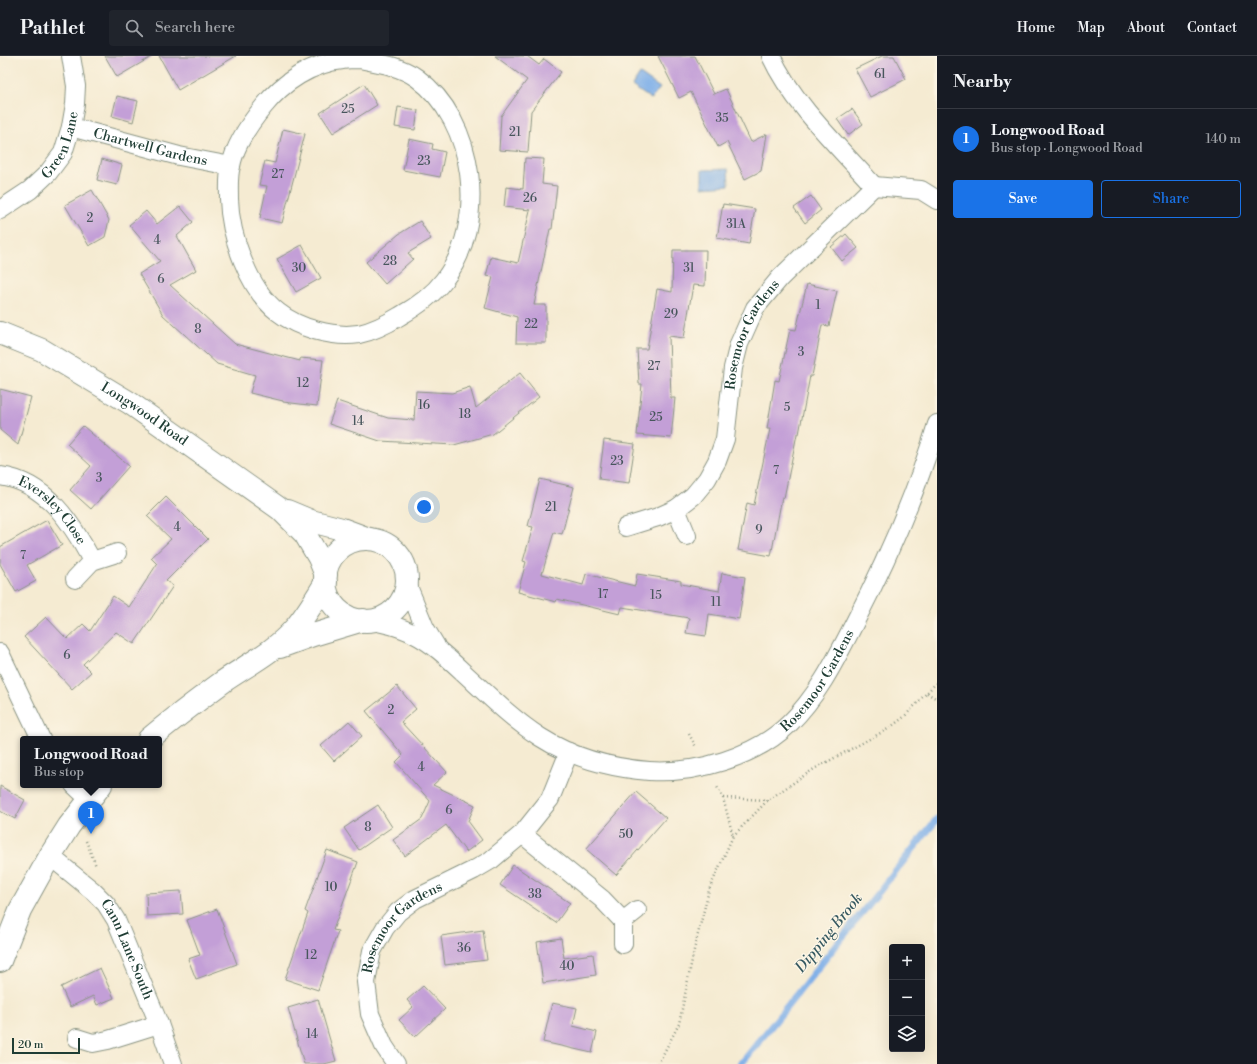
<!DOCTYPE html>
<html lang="en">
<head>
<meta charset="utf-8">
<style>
  body { margin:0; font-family:"Libre Bodoni",serif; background:#20242c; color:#f1f3f6 }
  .controls { position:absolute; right:12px; bottom:12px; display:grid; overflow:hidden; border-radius:4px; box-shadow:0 4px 16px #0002 }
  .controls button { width:36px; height:36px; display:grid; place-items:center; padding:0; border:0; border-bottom:1px solid #363941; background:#171b24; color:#f1f3f6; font:20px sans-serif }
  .scale { position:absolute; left:12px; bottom:10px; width:68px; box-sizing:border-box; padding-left:4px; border:2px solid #1f3d34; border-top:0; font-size:11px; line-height:14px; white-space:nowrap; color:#1f3d34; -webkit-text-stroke:3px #fcf5e5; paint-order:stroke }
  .you { position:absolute; left:424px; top:451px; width:14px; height:14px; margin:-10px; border:3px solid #fff; border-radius:50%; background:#1a73e8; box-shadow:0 0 0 6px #1a73e833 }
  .badge { display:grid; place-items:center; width:26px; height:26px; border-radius:50%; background:#1a73e8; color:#fff; font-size:13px; font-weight:700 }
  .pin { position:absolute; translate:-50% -33px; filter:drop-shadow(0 1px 2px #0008) }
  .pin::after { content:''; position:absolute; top:21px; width:14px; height:12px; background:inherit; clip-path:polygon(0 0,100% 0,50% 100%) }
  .popup { position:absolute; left:20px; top:680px; width:142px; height:52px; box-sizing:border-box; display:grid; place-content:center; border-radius:4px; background:#171b24; filter:drop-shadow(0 1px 3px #0005); font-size:13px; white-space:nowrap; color:#9ea1a6 }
  .popup b { font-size:15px; color:#f1f3f6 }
  .popup::after { content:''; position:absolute; left:50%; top:100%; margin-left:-8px; border:8px solid transparent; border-top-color:#171b24 }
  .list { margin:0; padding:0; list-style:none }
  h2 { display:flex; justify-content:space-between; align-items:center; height:52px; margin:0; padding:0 16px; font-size:17px }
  h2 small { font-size:13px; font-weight:400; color:#9ea1a6 }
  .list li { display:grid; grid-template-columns:26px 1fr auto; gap:12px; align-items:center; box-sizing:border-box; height:60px; padding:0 16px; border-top:1px solid #363941 }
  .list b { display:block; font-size:15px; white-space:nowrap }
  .list p { margin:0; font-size:13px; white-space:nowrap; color:#9ea1a6 }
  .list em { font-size:13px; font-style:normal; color:#9ea1a6 }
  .actions { display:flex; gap:8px; padding:12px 16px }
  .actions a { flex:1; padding:9px 0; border:1px solid #1a73e8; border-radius:4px; text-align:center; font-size:14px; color:#1a73e8 }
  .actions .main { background:#1a73e8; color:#fff }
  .icon { flex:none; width:22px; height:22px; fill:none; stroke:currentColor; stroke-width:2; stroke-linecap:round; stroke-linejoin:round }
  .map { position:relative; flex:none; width:937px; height:1008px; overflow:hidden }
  header { display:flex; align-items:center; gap:24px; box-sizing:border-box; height:56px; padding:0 20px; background:#171b24; border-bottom:1px solid #363941 }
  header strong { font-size:19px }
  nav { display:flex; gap:22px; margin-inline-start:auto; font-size:14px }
  .search { width:280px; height:36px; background:#20242c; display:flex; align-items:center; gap:10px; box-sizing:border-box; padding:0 14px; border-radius:4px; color:#9ea1a6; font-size:15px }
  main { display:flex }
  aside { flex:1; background:#171b24 }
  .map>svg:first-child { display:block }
  .water { fill:#7daee8; stroke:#4e768e }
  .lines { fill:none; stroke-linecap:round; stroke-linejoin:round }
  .stream { stroke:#7daee8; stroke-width:7 }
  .building { fill:#c39fd7 }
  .minor-casing { stroke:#8a9483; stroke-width:20 }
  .tertiary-casing { stroke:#8a9483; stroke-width:24 }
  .path { stroke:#8a9483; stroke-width:2.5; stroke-dasharray:1 3; stroke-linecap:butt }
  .minor { stroke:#fff; stroke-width:18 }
  .tertiary { stroke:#fff; stroke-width:22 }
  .labels { text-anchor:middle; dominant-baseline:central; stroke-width:3; stroke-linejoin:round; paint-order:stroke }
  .number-label { font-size:12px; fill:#48565d }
  .street-label { font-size:14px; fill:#1f3d34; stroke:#fcf5e5 }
  .water-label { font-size:15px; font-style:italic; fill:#365961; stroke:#fcf5e5 }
</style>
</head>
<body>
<header>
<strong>Pathlet</strong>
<div class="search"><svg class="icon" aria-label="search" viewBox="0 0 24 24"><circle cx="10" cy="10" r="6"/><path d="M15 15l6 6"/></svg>Search here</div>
<nav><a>Home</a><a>Map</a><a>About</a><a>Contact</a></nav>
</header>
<main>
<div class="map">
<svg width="937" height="1008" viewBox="0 0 937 1008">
  <rect width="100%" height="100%" fill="#fcf5e5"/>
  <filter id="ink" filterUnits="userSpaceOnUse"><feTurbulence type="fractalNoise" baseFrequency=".025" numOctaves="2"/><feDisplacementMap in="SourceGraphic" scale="8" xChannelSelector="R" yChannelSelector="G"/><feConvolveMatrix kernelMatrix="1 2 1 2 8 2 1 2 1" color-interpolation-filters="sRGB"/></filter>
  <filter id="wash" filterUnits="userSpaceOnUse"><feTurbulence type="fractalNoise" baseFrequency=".012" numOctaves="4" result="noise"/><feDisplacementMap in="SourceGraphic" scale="16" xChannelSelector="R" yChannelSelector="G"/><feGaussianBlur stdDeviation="0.9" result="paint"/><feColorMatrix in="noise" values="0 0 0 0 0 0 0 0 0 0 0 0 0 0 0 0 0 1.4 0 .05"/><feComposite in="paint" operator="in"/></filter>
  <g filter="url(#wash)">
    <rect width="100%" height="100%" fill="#f5ebd2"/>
    <g class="water">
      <polygon points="640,18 660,32 651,43 632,30"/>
      <polygon points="728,113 729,129 702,131 702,114"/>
    </g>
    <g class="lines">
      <polyline class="stream" points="741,1008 937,763"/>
    </g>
    <g id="blocks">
      <g class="building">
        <polygon points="105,0 153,0 117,21"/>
        <polygon points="159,0 236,0 178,34"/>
        <polygon points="495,0 527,0 539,9 544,3 561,16 531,55 528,96 499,94 501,60 527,24"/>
        <polygon points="658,0 695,0 714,38 726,33 751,86 767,78 761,115 745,123 727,86 718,91 691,36 679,42"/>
        <polygon points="882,0 894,0 906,23 870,41 855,13"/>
        <polygon points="364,28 377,49 333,77 320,57"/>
        <polygon points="117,40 138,45 133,66 112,60"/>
        <polygon points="398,51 418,54 415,74 395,71"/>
        <polygon points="852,53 863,68 848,79 837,63"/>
        <polygon points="283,73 305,78 282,167 260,162 267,130 259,129 265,105 275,107"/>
        <polygon points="409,83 433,88 432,93 445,96 440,121 403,114"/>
        <polygon points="525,102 544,103 542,128 557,130 552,173 550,173 534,249 546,249 546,287 516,287 517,261 485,252 493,221 486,220 491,201 518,207 530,154 504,151 506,131 523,133"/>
        <polygon points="102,103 122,109 117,129 97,124"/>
        <polygon points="92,134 109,164 105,181 89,190 65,149"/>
        <polygon points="811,140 821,154 805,167 794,152"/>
        <polygon points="723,148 755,153 749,188 717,182"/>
        <polygon points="180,150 193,166 177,180 196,214 170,229 235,288 300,305 300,302 323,304 317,350 283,346 283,345 250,337 255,319 217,308 163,259 139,218 160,205 129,169 146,155 157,168"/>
        <polygon points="420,165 431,183 408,197 413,203 385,228 366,206 399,178"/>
        <polygon points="846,178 858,192 842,205 831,191"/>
        <polygon points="302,189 321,222 296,236 277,203"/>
        <polygon points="673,194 706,194 705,230 693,229 684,282 669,280 671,342 675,342 671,382 637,379 642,328 639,328 637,293 647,293 657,233 672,236"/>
        <polygon points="807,228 837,235 829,270 822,269 812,320 810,320 799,378 797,378 784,442 782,441 771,500 738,494 747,447 754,449 770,373 767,373 775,324 779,325 790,273 796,274"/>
        <polygon points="520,317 539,341 493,378 454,389 380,385 329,368 337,345 388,362 414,364 416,335 452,337 470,331 476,352"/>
        <polygon points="0,333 31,341 18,389 0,374"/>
        <polygon points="83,370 129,410 91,453 70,434 91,410 67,388"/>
        <polygon points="604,384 635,388 629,427 599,423"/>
        <polygon points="540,423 574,431 562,478 554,476 542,518 583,529 586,518 635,530 637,518 681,525 681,528 719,535 722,517 745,521 739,563 709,558 706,580 686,577 689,562 622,551 620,558 557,543 556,546 518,536 526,506 523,505 533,471 528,470"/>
        <polygon points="166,441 208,483 166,525 173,530 134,588 116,576 83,608 91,616 72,633 24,581 46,561 67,583 83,568 90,575 113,540 129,551 157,508 151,502 171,483 147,460"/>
        <polygon points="47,464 62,489 27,509 36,525 16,536 0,508 0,491"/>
        <polygon points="397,630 416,653 401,666 447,716 433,729 475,749 468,765 482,784 466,796 446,769 405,800 393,784 422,763 430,745 396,706 403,699 366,655"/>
        <polygon points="349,665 362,680 334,705 321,690"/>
        <polygon points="0,730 25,744 15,763 0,755"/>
        <polygon points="636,736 666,762 616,819 586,793"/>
        <polygon points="378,749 392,771 359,794 344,772"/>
        <polygon points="327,794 358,806 333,874 338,875 318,934 285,923 308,857 305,855"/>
        <polygon points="513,809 570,847 556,867 500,829"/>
        <polygon points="181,835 183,858 147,860 146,837"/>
        <polygon points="217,853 237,908 196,923 188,903 200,899 187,864"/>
        <polygon points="483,874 487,904 445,909 441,880"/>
        <polygon points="561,882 564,902 593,898 596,919 543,927 537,886"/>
        <polygon points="100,912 114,942 97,949 93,940 70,951 61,931"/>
        <polygon points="423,930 445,953 415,981 399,964 413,951 407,944"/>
        <polygon points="318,943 336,1005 324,1008 304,1008 288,952"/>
        <polygon points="552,947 577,952 573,970 597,976 592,997 543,986"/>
      </g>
    </g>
  </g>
  <g filter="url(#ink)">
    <use href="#blocks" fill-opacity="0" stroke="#8a9483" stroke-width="1"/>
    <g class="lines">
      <defs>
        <g id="minor">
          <path d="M771,0c22,48 68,91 103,130"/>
          <path d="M359,3c20,4 41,7 58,19 59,43 71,145 27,202 -12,16 -28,27 -44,36 -13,8 -27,15 -41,18 -26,4 -61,-6 -81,-22 -30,-23 -48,-77 -49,-113 0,-11 -1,-23 2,-33 4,-22 19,-43 33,-60 19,-24 48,-43 79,-46 5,-1 11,-1 16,-1z"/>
          <path id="s1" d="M71,71l108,29 52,10"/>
          <path id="s2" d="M0,154l30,-20 18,-17 15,-20 8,-26 4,-23 1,-18 -5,-30"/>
          <path id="s3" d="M0,420c46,6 72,47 92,85"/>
          <path id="s4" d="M676,453l17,-13 14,-17 10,-18 8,-22 8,-71 6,-24 16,-36 25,-30 94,-92 47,4 16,10"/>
          <polyline points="626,471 658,461 676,453 687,480"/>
          <polyline points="75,523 92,505 117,497"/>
          <polyline points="407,528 425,572 436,590"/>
          <path id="s5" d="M367,564c16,3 32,6 47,14 18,9 33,23 48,37 25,23 50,48 78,66 33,21 71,31 109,34 47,3 106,-14 140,-47 29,-28 47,-65 65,-100 33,-64 62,-130 83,-200"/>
          <polyline points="0,597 41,683"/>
          <polyline points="74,729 89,743"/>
          <polyline points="522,778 602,843 623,865"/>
          <path id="s6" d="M50,800l43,35 13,13 10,16 43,104 14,40"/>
          <polyline points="623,888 623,865 637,854"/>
          <polyline points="77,982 93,987 108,984 159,968"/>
          <path id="s7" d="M396,1008l-12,-18 -14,-32 -4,-32 6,-31 13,-23 13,-16 17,-13 59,-29 17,-10 31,-26 28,-35 19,-47"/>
        </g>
        <g id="tertiary">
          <path id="s8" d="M0,277l42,17 88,53 150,106 25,25 14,24 7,17"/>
          <polyline points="287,455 311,465 342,473 369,483"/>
          <circle cx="366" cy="524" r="41"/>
          <polyline points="280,591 313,579 363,564"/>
          <path d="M149,683c24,-20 49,-39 75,-58 25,-17 51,-30 71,-53 12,-14 21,-30 31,-46"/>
          <polyline points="0,905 20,854 50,800 69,770 101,729"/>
        </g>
      </defs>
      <use href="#minor" class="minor-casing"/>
      <use href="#tertiary" class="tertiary-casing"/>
      <g class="path">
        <polyline points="927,637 937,643"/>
        <polyline points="689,678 696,691"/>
        <polyline points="723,742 768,744"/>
        <polyline points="733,780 768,744 814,713 888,673 904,661 937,626"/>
        <polyline points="86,785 96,810"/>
        <polyline points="658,1008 679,968 694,894 709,834 733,780 723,742 716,729"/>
      </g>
      <use href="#minor" class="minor"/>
      <use href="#tertiary" class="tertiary"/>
    </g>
  </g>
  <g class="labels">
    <g class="number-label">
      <text x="880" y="18">61</text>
      <text x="348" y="53">25</text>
      <text x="722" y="62">35</text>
      <text x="515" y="76">21</text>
      <text x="424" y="105">23</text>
      <text x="278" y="118">27</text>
      <text x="530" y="142">26</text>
      <text x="90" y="162">2</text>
      <text x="736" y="168">31A</text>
      <text x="157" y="184">4</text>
      <text x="390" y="205">28</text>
      <text x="299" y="212">30</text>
      <text x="689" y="212">31</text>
      <text x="161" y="223">6</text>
      <text x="818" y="249">1</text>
      <text x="671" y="258">29</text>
      <text x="531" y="268">22</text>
      <text x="198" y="273">8</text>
      <text x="801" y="296">3</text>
      <text x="654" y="310">27</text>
      <text x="303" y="327">12</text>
      <text x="424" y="349">16</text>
      <text x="787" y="351">5</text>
      <text x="465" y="358">18</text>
      <text x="656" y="361">25</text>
      <text x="358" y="365">14</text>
      <text x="617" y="405">23</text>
      <text x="776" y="414">7</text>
      <text x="99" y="422">3</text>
      <text x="551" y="451">21</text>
      <text x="177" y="471">4</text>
      <text x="759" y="474">9</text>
      <text x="23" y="499">7</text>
      <text x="603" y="538">17</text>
      <text x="656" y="539">15</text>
      <text x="716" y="546">11</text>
      <text x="67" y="599">6</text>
      <text x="391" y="654">2</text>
      <text x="421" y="711">4</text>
      <text x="449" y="754">6</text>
      <text x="368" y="771">8</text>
      <text x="626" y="778">50</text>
      <text x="331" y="831">10</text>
      <text x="535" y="838">38</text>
      <text x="464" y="892">36</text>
      <text x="311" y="899">12</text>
      <text x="567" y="910">40</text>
      <text x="312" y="978">14</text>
    </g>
    <g class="street-label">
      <text stroke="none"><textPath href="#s2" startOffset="92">Green Lane</textPath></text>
      <text stroke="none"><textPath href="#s1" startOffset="82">Chartwell Gardens</textPath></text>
      <text stroke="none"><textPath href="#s4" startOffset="197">Rosemoor Gardens</textPath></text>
      <text stroke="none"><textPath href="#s8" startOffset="166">Longwood Road</textPath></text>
      <text stroke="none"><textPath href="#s3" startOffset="65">Eversley Close</textPath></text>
      <text stroke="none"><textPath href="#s5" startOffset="531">Rosemoor Gardens</textPath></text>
      <text stroke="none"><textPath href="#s7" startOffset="158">Rosemoor Gardens</textPath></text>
      <text stroke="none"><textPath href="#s6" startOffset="124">Cann Lane South</textPath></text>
    </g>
    <g class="water-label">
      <text transform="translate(829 877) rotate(-51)">Dipping Brook</text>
    </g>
  </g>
</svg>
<div class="controls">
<button>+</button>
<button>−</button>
<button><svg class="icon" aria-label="layers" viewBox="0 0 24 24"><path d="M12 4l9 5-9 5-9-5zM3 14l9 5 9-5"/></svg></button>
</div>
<div class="scale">20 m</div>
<div class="you"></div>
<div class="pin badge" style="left:91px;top:778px">1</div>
<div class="popup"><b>Longwood Road</b>Bus stop</div>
</div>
<aside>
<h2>Nearby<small></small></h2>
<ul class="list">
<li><span class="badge">1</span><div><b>Longwood Road</b><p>Bus stop · Longwood Road</p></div><em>140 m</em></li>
</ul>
<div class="actions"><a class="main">Save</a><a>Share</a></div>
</aside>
</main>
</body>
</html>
